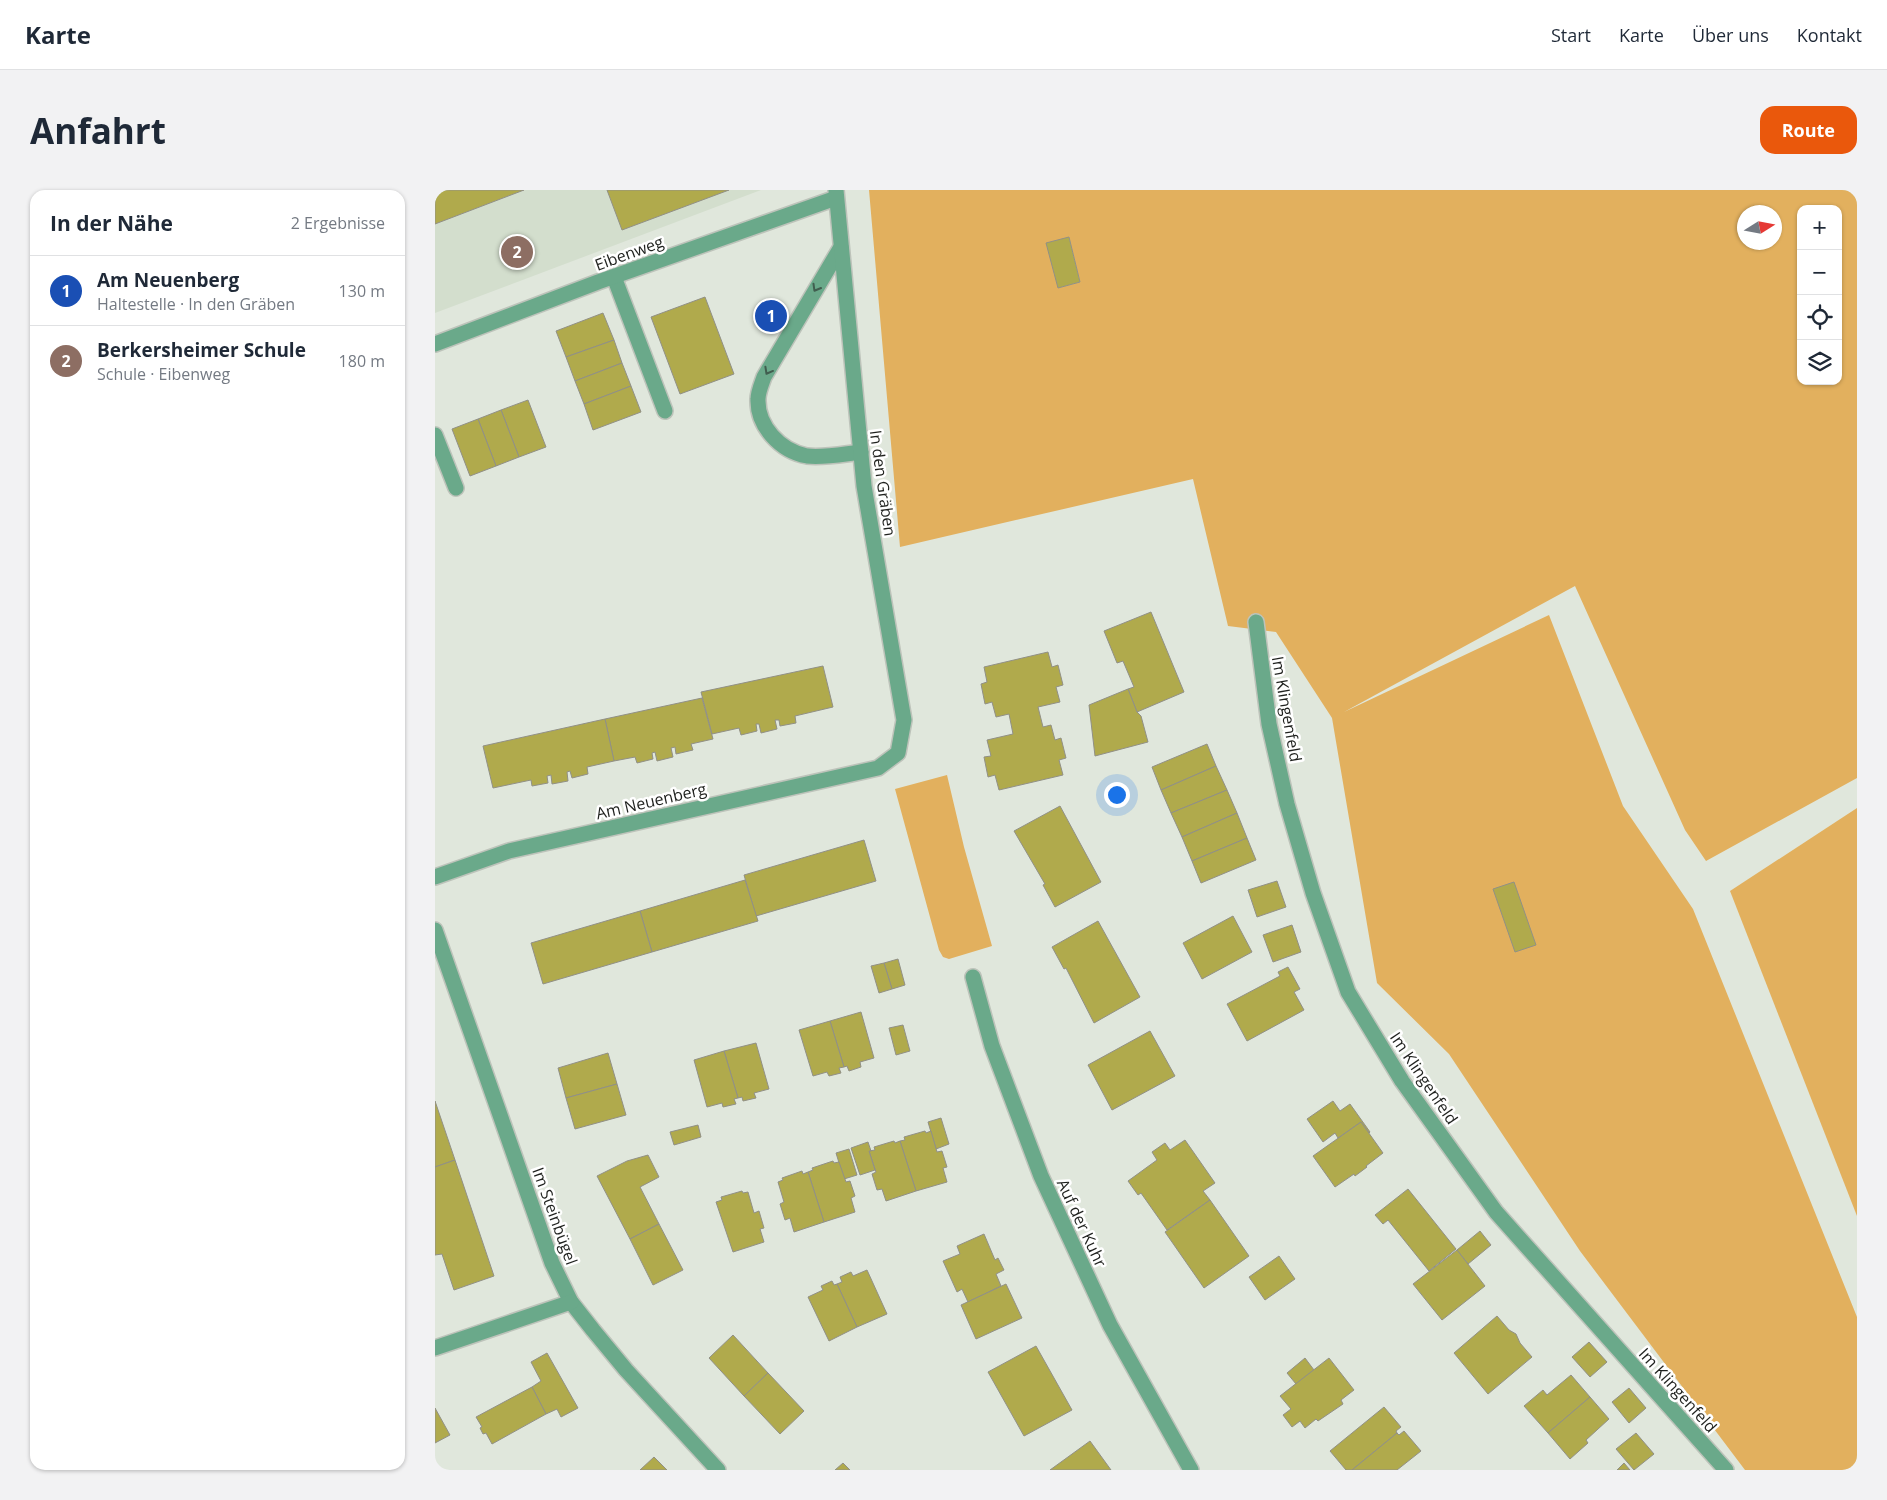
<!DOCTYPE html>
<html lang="de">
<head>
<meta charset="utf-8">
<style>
  body { margin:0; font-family:"Open Sans",sans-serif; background:#f2f2f3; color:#1f2937 }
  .controls { position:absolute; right:15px; top:15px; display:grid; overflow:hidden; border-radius:10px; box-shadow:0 1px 4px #0004 }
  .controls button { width:45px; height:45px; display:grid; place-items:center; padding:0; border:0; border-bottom:1px solid #e0e1e3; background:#fff; color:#1f2937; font:25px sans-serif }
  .compass { position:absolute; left:1302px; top:15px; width:45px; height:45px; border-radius:50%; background:#fff; box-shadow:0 1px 4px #0004; rotate:79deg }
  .you { position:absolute; left:681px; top:604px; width:18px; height:18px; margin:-12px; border:4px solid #fff; border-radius:50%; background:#1a73e8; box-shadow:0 0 0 8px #1a73e833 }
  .badge { display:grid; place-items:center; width:32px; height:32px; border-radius:50%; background:#ea580c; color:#fff; font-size:16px; font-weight:700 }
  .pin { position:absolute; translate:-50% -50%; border:2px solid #fff; box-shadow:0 1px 5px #0006 }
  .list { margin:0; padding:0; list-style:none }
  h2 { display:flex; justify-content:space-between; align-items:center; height:65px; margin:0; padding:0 20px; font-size:21px }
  h2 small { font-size:16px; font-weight:400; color:#747a83 }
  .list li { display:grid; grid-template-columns:32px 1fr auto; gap:15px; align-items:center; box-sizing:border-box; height:70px; padding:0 20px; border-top:1px solid #e0e1e3 }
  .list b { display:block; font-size:19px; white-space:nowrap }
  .list p { margin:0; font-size:16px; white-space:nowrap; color:#747a83 }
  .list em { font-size:16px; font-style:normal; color:#747a83 }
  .icon { flex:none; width:28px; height:28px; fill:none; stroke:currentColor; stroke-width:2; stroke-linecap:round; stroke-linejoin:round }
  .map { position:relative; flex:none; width:1422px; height:1280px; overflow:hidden; border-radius:15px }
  header { display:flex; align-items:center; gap:30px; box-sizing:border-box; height:70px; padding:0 25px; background:#fff; border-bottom:1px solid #e0e1e3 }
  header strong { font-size:24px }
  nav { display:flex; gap:28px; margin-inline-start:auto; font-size:18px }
  .intro { display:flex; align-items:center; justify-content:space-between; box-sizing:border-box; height:120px; padding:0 30px }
  h1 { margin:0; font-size:35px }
  .button { padding:12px 22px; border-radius:15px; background:#ea580c; color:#fff; font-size:18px; font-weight:700 }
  main { display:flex; gap:30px; padding:0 30px }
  aside { flex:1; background:#fff; border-radius:15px; box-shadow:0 1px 4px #0004 }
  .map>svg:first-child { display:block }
  .built { fill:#d3decd }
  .green { fill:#e2b05e; fill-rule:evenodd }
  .building { fill:#b0aa4c; stroke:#919086 }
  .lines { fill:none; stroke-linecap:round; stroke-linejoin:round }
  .lane-casing { stroke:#bdc3ba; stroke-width:18 }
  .street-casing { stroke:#bdc3ba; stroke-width:18 }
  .lane { stroke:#6aa98a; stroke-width:15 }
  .street { stroke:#6aa98a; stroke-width:15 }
  .oneway { stroke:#415e4f }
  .labels { text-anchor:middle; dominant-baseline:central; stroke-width:5; stroke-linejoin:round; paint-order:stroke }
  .street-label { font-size:16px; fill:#1f211e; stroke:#fff }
</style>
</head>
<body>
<header>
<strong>Karte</strong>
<nav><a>Start</a><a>Karte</a><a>Über uns</a><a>Kontakt</a></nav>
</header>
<div class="intro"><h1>Anfahrt</h1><a class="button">Route</a></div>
<main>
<aside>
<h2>In der Nähe<small>2 Ergebnisse</small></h2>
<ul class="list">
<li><span class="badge" style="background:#1a4fb4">1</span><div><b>Am Neuenberg</b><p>Haltestelle · In den Gräben</p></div><em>130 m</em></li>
<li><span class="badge" style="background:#8d6e63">2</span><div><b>Berkersheimer Schule</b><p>Schule · Eibenweg</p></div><em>180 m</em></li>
</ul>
</aside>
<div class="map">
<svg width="1422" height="1280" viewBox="0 0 1422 1280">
  <rect width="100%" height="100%" fill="#e0e7dc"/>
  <polygon class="built" points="0,0 326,0 0,123"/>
  <g class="green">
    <path d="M434,0h988v588l-151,83 -21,-31 -110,-244 -231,126 205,-97 74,191 70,103 164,408v153h-112l-165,-219 -131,-197 -72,-71 -45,-265 -56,-86 -48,-6 -35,-147 -293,68zM1366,19h37v172h-37zM1310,22h30v30h-30zM634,47l11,45 -22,6z"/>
    <polygon points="512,585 529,657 557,756 514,769 508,767 504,760 460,599"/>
    <polygon points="1422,618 1422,1026 1295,701"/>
  </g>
  <g class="building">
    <polygon points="0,0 89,0 0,34"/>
    <polygon points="172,0 294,0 187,40"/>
    <polygon points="634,47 645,92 623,98 611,53"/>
    <polygon points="270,107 299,184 245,204 216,127"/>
    <polygon points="168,123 179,150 131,167 121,141"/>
    <polygon points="179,150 187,173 140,191 131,167"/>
    <polygon points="187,173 196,196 149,214 140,191"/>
    <polygon points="196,196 206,222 158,240 149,214"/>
    <polygon points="93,210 111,257 84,267 66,220"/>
    <polygon points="66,220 84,267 61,276 43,229"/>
    <polygon points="43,229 61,276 35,286 17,239"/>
    <polygon points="716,422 749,502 702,522 693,499 699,497 688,471 682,473 669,441"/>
    <polygon points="613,462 617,477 623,475 628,495 621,497 625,512 603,517 608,537 616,535 620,550 626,548 631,568 624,570 628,585 564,600 560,585 553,587 549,567 556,566 552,550 578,544 574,524 561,527 557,512 550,514 546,494 552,492 549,477"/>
    <polygon points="388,476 398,517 360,526 361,533 345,536 344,530 340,530 342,539 326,543 324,534 321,534 322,541 306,545 304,538 277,544 266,502"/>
    <polygon points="693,499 702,522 706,526 713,552 660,566 654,515"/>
    <polygon points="267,508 278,549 256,554 258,560 241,564 240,557 236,558 238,567 222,571 220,562 217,563 218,569 202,573 200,567 179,571 170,529"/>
    <polygon points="170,529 179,571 152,577 153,584 137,588 135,581 132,582 133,591 117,594 116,585 112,586 113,593 97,596 96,590 58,598 48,556"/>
    <polygon points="772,554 781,576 726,600 717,577"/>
    <polygon points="781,576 792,600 736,623 726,600"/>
    <polygon points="792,600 802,623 747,647 736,623"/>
    <polygon points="625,616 666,692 620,717 608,695 610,694 579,641"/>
    <polygon points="802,623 812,648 757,671 747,647"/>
    <polygon points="812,648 821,670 766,693 757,671"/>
    <polygon points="429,650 441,691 321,726 309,685"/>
    <polygon points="310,690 323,731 217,762 205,721"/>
    <polygon points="842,691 851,717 822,727 813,700"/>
    <polygon points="1079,692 1101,755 1080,762 1058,699"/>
    <polygon points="205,721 217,762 108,794 96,753"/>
    <polygon points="798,726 817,762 767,789 748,753"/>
    <polygon points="663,731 705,807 659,833 631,778 629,779 617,757"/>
    <polygon points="857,735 866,762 838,772 828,745"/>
    <polygon points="463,769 470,795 457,799 449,773"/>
    <polygon points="449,773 457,799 444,803 436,776"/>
    <polygon points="853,777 865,799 859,802 869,820 812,851 792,814 845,786 843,782"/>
    <polygon points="426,822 439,868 425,872 426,877 414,881 412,876 409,877 395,831"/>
    <polygon points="395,831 409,877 404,878 406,883 394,886 392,882 378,886 364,840"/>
    <polygon points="468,835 475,861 461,865 454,838"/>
    <polygon points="715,841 740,886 677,920 653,875"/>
    <polygon points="321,853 334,899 319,903 321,908 308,911 307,907 303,908 289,861"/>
    <polygon points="289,861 303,908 299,909 301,914 288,917 287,913 272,917 259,870"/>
    <polygon points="173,863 182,894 131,908 123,878"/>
    <polygon points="182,894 191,925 140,939 131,908"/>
    <polygon points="0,911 20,970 0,977"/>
    <polygon points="898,911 905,921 915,914 935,942 934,943 926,932 903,948 900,943 888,952 872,929"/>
    <polygon points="506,928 514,954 501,959 493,932"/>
    <polygon points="926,932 948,963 931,976 932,977 920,986 919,984 900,997 878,966"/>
    <polygon points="263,935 266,947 239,955 235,942"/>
    <polygon points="490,941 491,943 496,941 502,962 507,961 512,977 508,978 512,992 481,1001 465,951 470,950 469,947"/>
    <polygon points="750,950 780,993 768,1001 775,1010 732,1040 706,1003 703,1005 693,991 722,970 717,962 730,953 735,960"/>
    <polygon points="459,951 460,953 465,951 481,1001 451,1011 447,999 442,1000 437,984 441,982 434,961 440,960 439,957"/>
    <polygon points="433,952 436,961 434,961 440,980 425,985 416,958"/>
    <polygon points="414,959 422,985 409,989 401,963"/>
    <polygon points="213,965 224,987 205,997 224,1034 195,1049 162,986 192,971"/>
    <polygon points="20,970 59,1086 19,1100 7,1064 0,1065 0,977"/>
    <polygon points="398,971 399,973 404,972 411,992 415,991 420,1006 416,1008 420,1022 389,1032 373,982 378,980 377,978"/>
    <polygon points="367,981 368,984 373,982 389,1032 359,1042 355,1028 350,1030 345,1014 349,1012 343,992 348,990 347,988"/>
    <polygon points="973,999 1021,1059 994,1081 953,1030 948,1034 940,1025"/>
    <polygon points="307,1001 308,1003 313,1002 319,1023 324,1021 329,1038 325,1039 329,1052 298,1062 281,1012 287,1010 286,1007"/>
    <polygon points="775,1010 814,1066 769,1098 730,1042"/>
    <polygon points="224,1034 248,1080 218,1095 195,1049"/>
    <polygon points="1045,1041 1056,1055 1033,1074 1022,1060"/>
    <polygon points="549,1044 560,1070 563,1068 569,1080 561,1084 566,1096 533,1112 527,1099 522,1102 508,1071 525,1064 522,1056"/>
    <polygon points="1022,1060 1050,1096 1007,1130 978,1094"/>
    <polygon points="844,1066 860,1089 830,1110 814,1087"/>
    <polygon points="432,1080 452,1124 422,1137 402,1094 407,1092 405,1087 416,1082 418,1086"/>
    <polygon points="397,1091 399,1095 402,1094 422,1137 394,1151 373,1107 388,1100 386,1096"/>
    <polygon points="571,1094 587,1128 541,1149 526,1115"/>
    <polygon points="1062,1126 1074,1140 1081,1144 1085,1153 1097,1167 1053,1204 1019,1163"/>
    <polygon points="298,1145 333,1183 309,1206 274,1168"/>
    <polygon points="1154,1152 1172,1172 1155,1187 1137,1167"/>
    <polygon points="601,1156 637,1220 589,1246 553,1182"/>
    <polygon points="112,1163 143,1218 126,1227 122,1219 111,1224 97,1197 106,1191 96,1172"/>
    <polygon points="870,1168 879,1180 861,1194 852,1183"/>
    <polygon points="894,1168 919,1200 906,1210 908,1214 883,1231 881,1229 870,1238 865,1231 857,1237 848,1225 856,1219 845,1206"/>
    <polygon points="333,1183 369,1221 345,1244 309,1206"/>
    <polygon points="1136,1185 1155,1207 1113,1243 1089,1216 1108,1200 1112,1205"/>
    <polygon points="97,1197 111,1224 57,1254 51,1243 48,1244 45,1238 47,1237 41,1227"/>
    <polygon points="1194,1198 1211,1218 1194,1233 1177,1212"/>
    <polygon points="1155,1207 1174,1229 1151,1250 1153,1253 1135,1269 1113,1243"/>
    <polygon points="949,1217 966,1237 961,1241 962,1243 917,1280 911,1280 895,1261"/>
    <polygon points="0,1218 15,1245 0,1253"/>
    <polygon points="969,1241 986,1261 962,1280 917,1280 962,1243 964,1245"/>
    <polygon points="1201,1243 1219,1264 1199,1280 1181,1259"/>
    <polygon points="655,1251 676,1280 615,1280"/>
    <polygon points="219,1267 232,1280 205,1280"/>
    <polygon points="408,1273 415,1280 400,1280"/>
    <polygon points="1189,1273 1195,1280 1182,1280"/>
  </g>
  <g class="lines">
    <defs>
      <g id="lane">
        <path d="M406,57l-77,130c-2,6 -6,15 -6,22 -1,27 22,52 49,57 17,2 36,-2 54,-4"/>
        <polyline points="179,87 230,221"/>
      </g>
      <g id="street">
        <polyline points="0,154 163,92 401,8"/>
        <polyline points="0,245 21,298"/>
        <polyline points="821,432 834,534 852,614 878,703 913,802 967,891 1061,1022 1291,1280"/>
        <polyline points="0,687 74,661 443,578 463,563 469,530 429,296 401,0"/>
        <polyline points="0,740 117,1073 136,1112 158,1140 191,1180 283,1280"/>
        <polyline points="538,787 557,856 606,986 675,1135 756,1280"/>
        <polyline points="0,1158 136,1112"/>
      </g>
    </defs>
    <use href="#lane" class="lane-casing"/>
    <use href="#street" class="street-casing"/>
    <use href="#lane" class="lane"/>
    <use href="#street" class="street"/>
  </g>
  <defs><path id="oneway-chevron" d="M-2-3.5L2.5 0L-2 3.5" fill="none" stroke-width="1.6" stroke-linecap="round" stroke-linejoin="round" transform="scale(1.25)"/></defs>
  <g class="oneway">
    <use href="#oneway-chevron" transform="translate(381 98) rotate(120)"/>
    <use href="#oneway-chevron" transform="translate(333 181) rotate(119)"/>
  </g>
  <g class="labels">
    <g class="street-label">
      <text transform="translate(194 63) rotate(-20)">Eibenweg</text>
      <text transform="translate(448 293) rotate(82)">In den Gräben</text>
      <text transform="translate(852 519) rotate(80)">Im Klingenfeld</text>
      <text transform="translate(216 611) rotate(-13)">Am Neuenberg</text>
      <text transform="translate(989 888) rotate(56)">Im Klingenfeld</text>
      <text transform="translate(120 1026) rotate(70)">Im Steinbügel</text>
      <text transform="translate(647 1033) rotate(65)">Auf der Kuhr</text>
      <text transform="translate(1243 1200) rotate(48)">Im Klingenfeld</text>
    </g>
  </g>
</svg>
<div class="controls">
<button>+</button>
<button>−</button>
<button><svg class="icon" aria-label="locate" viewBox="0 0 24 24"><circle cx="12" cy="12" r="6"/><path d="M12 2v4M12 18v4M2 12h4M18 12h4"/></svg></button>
<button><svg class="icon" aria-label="layers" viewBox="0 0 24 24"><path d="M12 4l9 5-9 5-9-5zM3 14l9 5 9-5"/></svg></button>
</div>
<svg class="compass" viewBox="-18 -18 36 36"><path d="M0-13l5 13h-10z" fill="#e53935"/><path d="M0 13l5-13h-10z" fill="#747a83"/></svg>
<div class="you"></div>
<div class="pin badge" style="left:336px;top:126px;background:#1a4fb4">1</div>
<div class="pin badge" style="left:82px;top:62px;background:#8d6e63">2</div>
</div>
</main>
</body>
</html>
